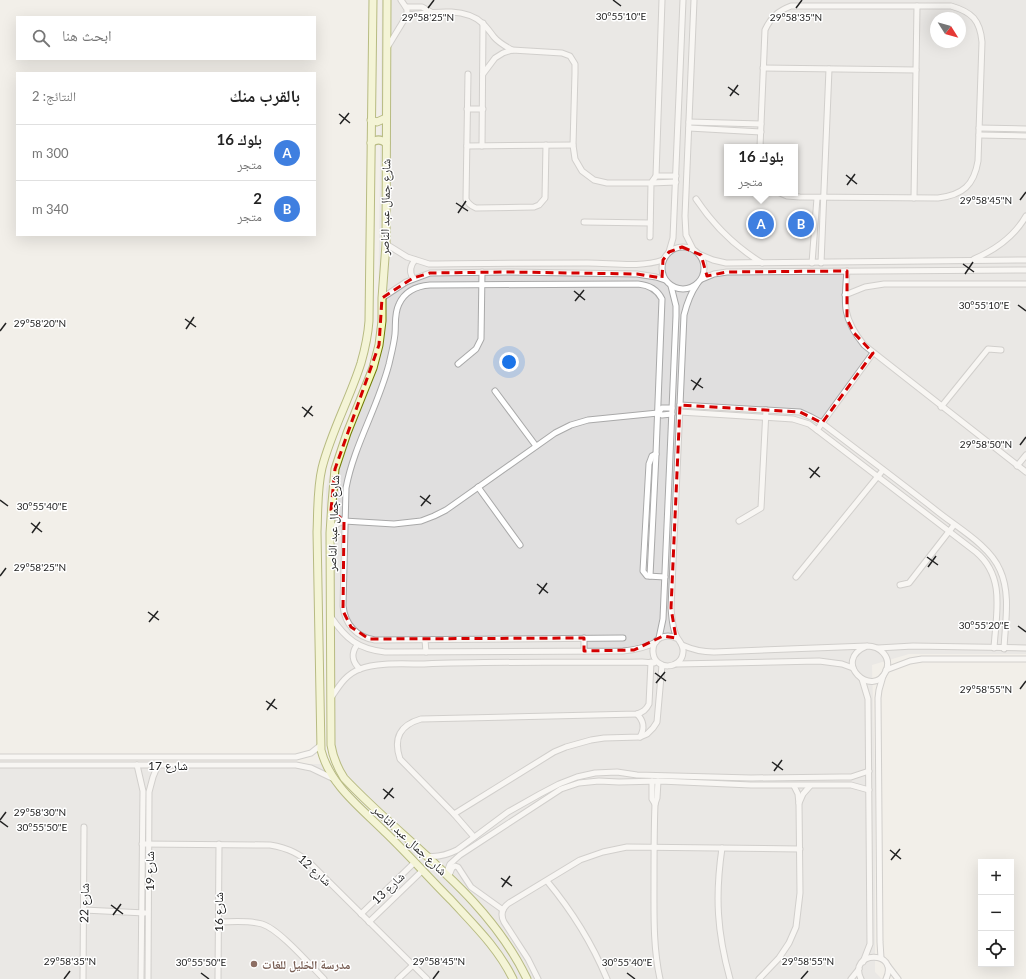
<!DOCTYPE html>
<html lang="ar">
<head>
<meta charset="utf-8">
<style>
  body { margin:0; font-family:Lato,"Noto Naskh Arabic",sans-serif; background:#f2f2f2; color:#222; direction:rtl }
  .controls { position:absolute; right:12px; bottom:12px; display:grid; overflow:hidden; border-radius:0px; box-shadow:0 4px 16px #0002 }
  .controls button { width:36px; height:36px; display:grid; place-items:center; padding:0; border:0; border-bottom:1px solid #e0e0e0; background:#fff; color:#222; font:20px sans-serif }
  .compass { position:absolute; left:930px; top:12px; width:36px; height:36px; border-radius:50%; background:#fff; box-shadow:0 4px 16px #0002; rotate:127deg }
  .you { position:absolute; left:509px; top:362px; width:14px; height:14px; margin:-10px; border:3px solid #fff; border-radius:50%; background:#1a73e8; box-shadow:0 0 0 6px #1a73e833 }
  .badge { display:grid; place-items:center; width:26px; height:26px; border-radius:50%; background:#111827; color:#fff; font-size:13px; font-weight:700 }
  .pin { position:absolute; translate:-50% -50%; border:2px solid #fff; box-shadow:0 1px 4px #0006 }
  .popup { position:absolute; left:724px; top:144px; width:74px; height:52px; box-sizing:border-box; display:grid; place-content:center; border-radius:0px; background:#fff; filter:drop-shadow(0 1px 3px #0005); font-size:13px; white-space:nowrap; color:#767676 }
  .popup b { font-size:15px; color:#222 }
  .popup::after { content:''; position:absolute; left:50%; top:100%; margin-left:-8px; border:8px solid transparent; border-top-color:#fff }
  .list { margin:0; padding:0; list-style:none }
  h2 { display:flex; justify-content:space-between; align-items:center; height:52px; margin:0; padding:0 16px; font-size:17px }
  h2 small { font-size:13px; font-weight:400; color:#767676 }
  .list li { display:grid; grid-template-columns:26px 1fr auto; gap:12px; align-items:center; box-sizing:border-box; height:56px; padding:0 16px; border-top:1px solid #e0e0e0 }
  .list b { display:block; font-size:15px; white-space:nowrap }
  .list p { margin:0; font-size:13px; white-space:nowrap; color:#767676 }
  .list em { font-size:13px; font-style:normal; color:#767676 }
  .icon { flex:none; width:22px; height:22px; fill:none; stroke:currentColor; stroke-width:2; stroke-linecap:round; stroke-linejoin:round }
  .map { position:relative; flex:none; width:1026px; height:979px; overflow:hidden; direction:ltr }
  .search { position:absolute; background:#fff; box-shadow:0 4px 16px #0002; left:16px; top:16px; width:300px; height:44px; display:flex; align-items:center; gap:10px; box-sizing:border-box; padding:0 14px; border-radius:0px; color:#767676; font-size:15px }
  .panel { position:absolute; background:#fff; box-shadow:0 4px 16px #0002; left:16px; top:72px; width:300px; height:164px; border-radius:0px; direction:rtl }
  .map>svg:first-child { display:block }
  .residential { fill:#e0dfdf; fill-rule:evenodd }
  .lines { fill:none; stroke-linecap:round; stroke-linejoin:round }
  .street-casing { stroke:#a9a9a9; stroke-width:7 }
  .secondary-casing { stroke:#707d05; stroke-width:9 }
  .street { stroke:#fff; stroke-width:5 }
  .secondary { stroke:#f7fabf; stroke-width:7 }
  .marked { fill:none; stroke:#d40000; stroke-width:3; stroke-dasharray:8 5; stroke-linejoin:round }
  .ticks { fill:none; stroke:#222; stroke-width:1.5 }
  .education-dot { fill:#8d6e63; stroke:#fff; stroke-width:1.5 }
  .labels { text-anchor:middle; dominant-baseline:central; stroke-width:3; stroke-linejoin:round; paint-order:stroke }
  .street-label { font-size:12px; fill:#222; stroke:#fff }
  .education-label { font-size:12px; font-weight:bold; fill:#785e54; stroke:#fff; text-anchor:start }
  .ticks-label { font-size:10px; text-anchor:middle; fill:#222; stroke:#fff; stroke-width:3; stroke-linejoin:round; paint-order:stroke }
</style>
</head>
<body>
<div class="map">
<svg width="1026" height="979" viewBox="0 0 1026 979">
  <rect width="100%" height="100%" fill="#f2efe9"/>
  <path class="residential" d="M382,0h644v654h-117l-37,11 3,117v190l7,7h-882v-214l333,-1 -5,-105 -2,-170 7,-29 10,-27 21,-53 11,-33 3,-22zM936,18h24v24h-24zM727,147h68v46h-68z"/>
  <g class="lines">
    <defs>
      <g id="street">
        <polyline points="406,7 422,7 431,12"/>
        <path d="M407,15c22,-2 57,-9 75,8 5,4 8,9 12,14 5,6 11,9 18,13"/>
        <polyline points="387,48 407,15 407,9 401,0"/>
        <polyline points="763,68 916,70"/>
        <path d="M468,74l-2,125c2,5 5,7 10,9l58,-1 5,-2 6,-7 1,-53"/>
        <polyline points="483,74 495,58 503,53 512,50 562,53 570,56 575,64 575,73 573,145 575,159 582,171 594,180 607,183 651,183 656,176 662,0"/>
        <polyline points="467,109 483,109"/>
        <polyline points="689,122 761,124"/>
        <polyline points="689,128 761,132"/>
        <polyline points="979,128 1026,129"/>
        <polyline points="979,135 1026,136"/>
        <polyline points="467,146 573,145"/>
        <polyline points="482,146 483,23"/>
        <path d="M760,147l5,-117c6,-13 13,-19 26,-24h160c21,6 29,14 31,36l-4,119c-4,24 -15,34 -40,37l-138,-1 -13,-1 -7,-3"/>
        <polyline points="656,176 676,176"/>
        <polyline points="914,198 917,6"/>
        <path d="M696,199c18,27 38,47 66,64"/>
        <polyline points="584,222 650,223"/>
        <polyline points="650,237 651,183 676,182"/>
        <path d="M386,244l21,13 22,7c53,-1 106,-1 159,-1 25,0 51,5 75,-3"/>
        <circle cx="683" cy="268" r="21"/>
        <polyline points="693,249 686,235 685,216 694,0"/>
        <polyline points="669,252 673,238 683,0"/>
        <polyline points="701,255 713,260 726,263 1026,260"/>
        <path d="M974,259c21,-9 40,-22 52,-43"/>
        <polyline points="812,263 817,198"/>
        <polyline points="821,263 829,69"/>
        <path d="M847,271c-3,33 -5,47 17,74l162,127"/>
        <path d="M413,278c-4,-6 -3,-12 2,-18"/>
        <polyline points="702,279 714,274 727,272 1026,270"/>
        <polyline points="845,295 865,287 884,284 1026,284"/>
        <polyline points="382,298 406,282 430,273 509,272 637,274 656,277 665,280"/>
        <polyline points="458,364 476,349 481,339 482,272"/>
        <polyline points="495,391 536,446"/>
        <path d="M680,405l120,7 11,5 11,6c39,30 78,59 116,89 20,16 52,34 62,58 11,24 5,53 4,79"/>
        <polyline points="941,407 988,349 1001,350"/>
        <path d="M680,412l113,7 16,5 8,6 159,122c30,25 20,62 18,96"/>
        <polyline points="658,413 662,408 672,408"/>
        <polyline points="817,430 873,353"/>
        <polyline points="656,454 652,456 649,464 643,571 647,576 665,577"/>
        <polyline points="1017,466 1026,455"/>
        <polyline points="478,487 520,545"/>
        <polyline points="332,511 336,517 344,521 394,524 421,521 434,516 446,510 555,433 571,425 588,420 658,413 662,415 672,414"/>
        <polyline points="739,521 761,508 766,410"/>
        <polyline points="330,533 337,524 344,521"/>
        <polyline points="796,577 883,470"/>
        <polyline points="900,585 909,583 954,525"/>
        <path d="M331,617c15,22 27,32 54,35l238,-1c12,-1 22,-3 33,-9"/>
        <polyline points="584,638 584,651"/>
        <path d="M623,638l-248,2c-19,-3 -30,-16 -32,-34l3,-118c8,-43 32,-81 43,-124 2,-9 5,-20 6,-30 1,-10 -1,-20 4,-30 6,-13 17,-18 31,-19l208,-1c11,1 19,5 24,15l-6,155 -6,122"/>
        <polyline points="659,638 663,619 676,316 676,306 671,286"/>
        <path d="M676,638c-10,-5 -24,0 -23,14 1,19 29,18 30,0 1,-8 -5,-11 -7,-17 -4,-8 -4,-18 -5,-27l13,-293c3,-12 6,-21 13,-31"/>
        <polyline points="425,640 426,652"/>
        <path d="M357,645c-6,8 -5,17 3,24"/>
        <path d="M682,645c11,5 20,7 32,7l153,-6c13,0 25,11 19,25 -13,29 -56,-10 -19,-25"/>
        <polyline points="878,648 913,646 1026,648"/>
        <polyline points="677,664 819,661 842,664 853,668"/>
        <polyline points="886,670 910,661 922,659 1026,659"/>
        <polyline points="862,679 868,699 870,944 863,962"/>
        <path d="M331,698c8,-12 15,-24 29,-29 16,-7 46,-5 64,-5 72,-3 145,-1 218,-2l12,1"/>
        <path d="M637,714c7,7 8,14 3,23"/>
        <polyline points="0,757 296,757 311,753 321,745"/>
        <polyline points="0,765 296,765 311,768 332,778"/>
        <polyline points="137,765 143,791 141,979"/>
        <polyline points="652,781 652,799 655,804"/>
        <path d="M658,781l-1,17 -2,6c-1,26 -1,51 -1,77 0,33 -1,66 6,98"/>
        <polyline points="799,803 803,794 810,786"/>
        <polyline points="454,814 554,752 566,747 591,740 604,738 640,737 647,734 653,728 657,722 662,665"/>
        <path d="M474,837l-20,-23 -54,-55c-7,-21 0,-34 21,-40l216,-5c6,-2 9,-4 12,-10l2,-42"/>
        <path d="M142,844l128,1c18,3 31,9 44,22l113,112"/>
        <path d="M722,848c-7,48 -5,84 8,131"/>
        <path d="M426,856c12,2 21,-1 31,-6l51,-38 32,-18 19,-10 18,-7 18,-4 22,-1 20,3 114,3 91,-1h9l18,-6"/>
        <polyline points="450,873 452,868 455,866 458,867 471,887 503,910"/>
        <polyline points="446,874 450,864 460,855 561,789 579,783 599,781 619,782 660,781 751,785 851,785 869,790"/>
        <path d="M547,881c25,30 45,62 60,98"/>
        <polyline points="84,910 145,913"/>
        <polyline points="361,914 415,862"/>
        <path d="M218,922c14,0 30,-2 44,2 17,5 48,41 62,55"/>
        <polyline points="369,922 423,870"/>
        <polyline points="881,958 880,942 878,698 879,690 883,676"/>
        <polyline points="888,966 898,979"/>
        <polyline points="83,979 84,827"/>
        <polyline points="148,979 149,792 153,777 158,765"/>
        <polyline points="218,979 219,844"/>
        <polyline points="398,979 413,965"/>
        <path d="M538,979l-10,-20 -24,-37c-4,-8 -2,-14 5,-19l71,-43 23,-8 24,-5 173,2"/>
        <polyline points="759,979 779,958 789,943 796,927 800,893 799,804 798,794 794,786"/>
        <polyline points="851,979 859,969"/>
        <path d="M861,979c-14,-28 39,-30 25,0"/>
      </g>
      <g id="secondary">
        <path d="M373,0l-4,321c-1,14 -4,28 -8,42 -11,35 -30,69 -39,105 -5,21 -4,43 -5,64l4,218c9,35 39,57 64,82 23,22 44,46 66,68 23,25 47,48 62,79"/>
        <path d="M387,0l-1,244 -4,54v23l-3,24 -6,23 -26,65 -12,36 -3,34 -2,30 1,212c2,13 6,22 13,33 62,66 143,117 183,201"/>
        <polyline points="371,120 377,122 386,118"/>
        <path d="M371,143c5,-4 10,-4 15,0"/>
      </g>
    </defs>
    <use href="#street" class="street-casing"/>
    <use href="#secondary" class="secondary-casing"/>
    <use href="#street" class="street"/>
    <use href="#secondary" class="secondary"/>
  </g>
  <path d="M0 0H1026V979H0ZM682,247l19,8 6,21 20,-4 120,-1v48l7,14 19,20 -51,70 -22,-11 -120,-7 -9,203 5,30 -13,-2 -29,14 -50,1v-13l-215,1 -18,-12 -8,-16 1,-90 -13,-11 4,-41 44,-124 3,-47 31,-20 17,-5 79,-1 128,2 25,4 1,-18 6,-8z" fill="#f2efe9" fill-opacity=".55" fill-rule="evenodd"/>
  <path class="marked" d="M682,247l19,8 6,21 20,-4 120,-1v48l7,14 19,20 -51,70 -22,-11 -120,-7 -9,203 5,30 -13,-2 -29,14 -50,1v-13l-215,1 -18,-12 -8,-16 1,-90 -13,-11 4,-41 44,-124 3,-47 31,-20 17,-5 79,-1 128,2 25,4 1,-18 6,-8z"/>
  <path class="ticks" d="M613,0l8,6M428,8l6,-8M796,8l6,-8M728,87l11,8M730,96l8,-11M339,114l11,9M340,124l9,-11M846,175l11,9M847,185l8,-11M1020,200l6,-8M456,203l12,8M458,213l8,-12M963,264l11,8M965,274l8,-12M574,291l11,9M575,301l9,-11M1018,305l8,6M185,319l11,8M186,329l8,-12M0,331l6,-8M691,380l12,8M693,390l8,-12M302,407l11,9M304,417l8,-11M1020,445l6,-8M809,468l11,9M810,478l9,-11M420,496l11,8M0,500l8,6M421,506l9,-11M31,523l11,9M32,533l8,-11M927,557l11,8M928,567l8,-11M0,576l6,-8M537,584l11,9M539,594l8,-11M148,612l11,8M149,622l9,-11M1018,626l8,6M655,673l11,8M656,683l9,-11M1020,689l6,-8M266,701l11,8M267,710l8,-11M772,762l11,8M774,771l8,-11M383,789l11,9M384,799l9,-11M0,820l6,-8M0,821l8,6M890,850l11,9M891,860l9,-11M501,878l11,8M502,887l8,-11M111,905l12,9M113,915l8,-11M201,973l8,6M627,973l8,6M64,979l6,-8M433,979l6,-8M801,979l7,-8"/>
  <circle class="education-dot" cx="254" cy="964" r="4"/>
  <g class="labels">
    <g class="street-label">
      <text transform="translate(385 207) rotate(-89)">شارع جمال عبد الناصر</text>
      <text transform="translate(333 523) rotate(-88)">شارع جمال عبد الناصر</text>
      <text x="168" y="765">شارع 17</text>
      <text transform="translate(410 840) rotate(43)">شارع جمال عبد الناصر</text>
      <text transform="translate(315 870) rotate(42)">شارع 12</text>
      <text transform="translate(149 871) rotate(-90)">شارع 19</text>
      <text transform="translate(388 888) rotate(-44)">شارع 13</text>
      <text transform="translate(84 903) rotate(-89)">شارع 22</text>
      <text transform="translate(218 912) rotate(-90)">شارع 16</text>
    </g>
    <g class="education-label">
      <text x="262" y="964">مدرسة الخليل للغات</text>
    </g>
  </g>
  <g class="ticks-label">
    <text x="621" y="20">30°55'10"E</text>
    <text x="428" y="21">29°58'25"N</text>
    <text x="796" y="21">29°58'35"N</text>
    <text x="986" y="204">29°58'45"N</text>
    <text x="984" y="309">30°55'10"E</text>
    <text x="40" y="327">29°58'20"N</text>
    <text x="986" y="448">29°58'50"N</text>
    <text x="42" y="510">30°55'40"E</text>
    <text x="40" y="571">29°58'25"N</text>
    <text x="984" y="629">30°55'20"E</text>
    <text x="986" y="693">29°58'55"N</text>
    <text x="40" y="816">29°58'30"N</text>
    <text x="42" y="831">30°55'50"E</text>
    <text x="70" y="965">29°58'35"N</text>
    <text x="439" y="965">29°58'45"N</text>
    <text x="808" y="965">29°58'55"N</text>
    <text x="201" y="966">30°55'50"E</text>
    <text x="627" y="966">30°55'40"E</text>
  </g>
</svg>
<div class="controls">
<button>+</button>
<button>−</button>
<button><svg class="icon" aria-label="locate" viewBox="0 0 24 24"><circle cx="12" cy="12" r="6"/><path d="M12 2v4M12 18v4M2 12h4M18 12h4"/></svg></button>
</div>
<svg class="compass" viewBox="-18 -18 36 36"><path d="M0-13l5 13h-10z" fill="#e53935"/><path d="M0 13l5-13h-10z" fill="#767676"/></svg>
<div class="you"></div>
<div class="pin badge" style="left:761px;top:224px;background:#3f7fe0">A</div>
<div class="popup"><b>بلوك 16</b>متجر</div>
<div class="pin badge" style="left:801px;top:224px;background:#3f7fe0">B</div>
<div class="search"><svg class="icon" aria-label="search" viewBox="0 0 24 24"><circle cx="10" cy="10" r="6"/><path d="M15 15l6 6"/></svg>ابحث هنا</div>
<section class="panel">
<h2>بالقرب منك<small>النتائج: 2</small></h2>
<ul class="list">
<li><span class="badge" style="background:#3f7fe0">A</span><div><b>بلوك 16</b><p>متجر</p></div><em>300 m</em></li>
<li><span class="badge" style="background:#3f7fe0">B</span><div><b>2</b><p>متجر</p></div><em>340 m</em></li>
</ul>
</section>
</div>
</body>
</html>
